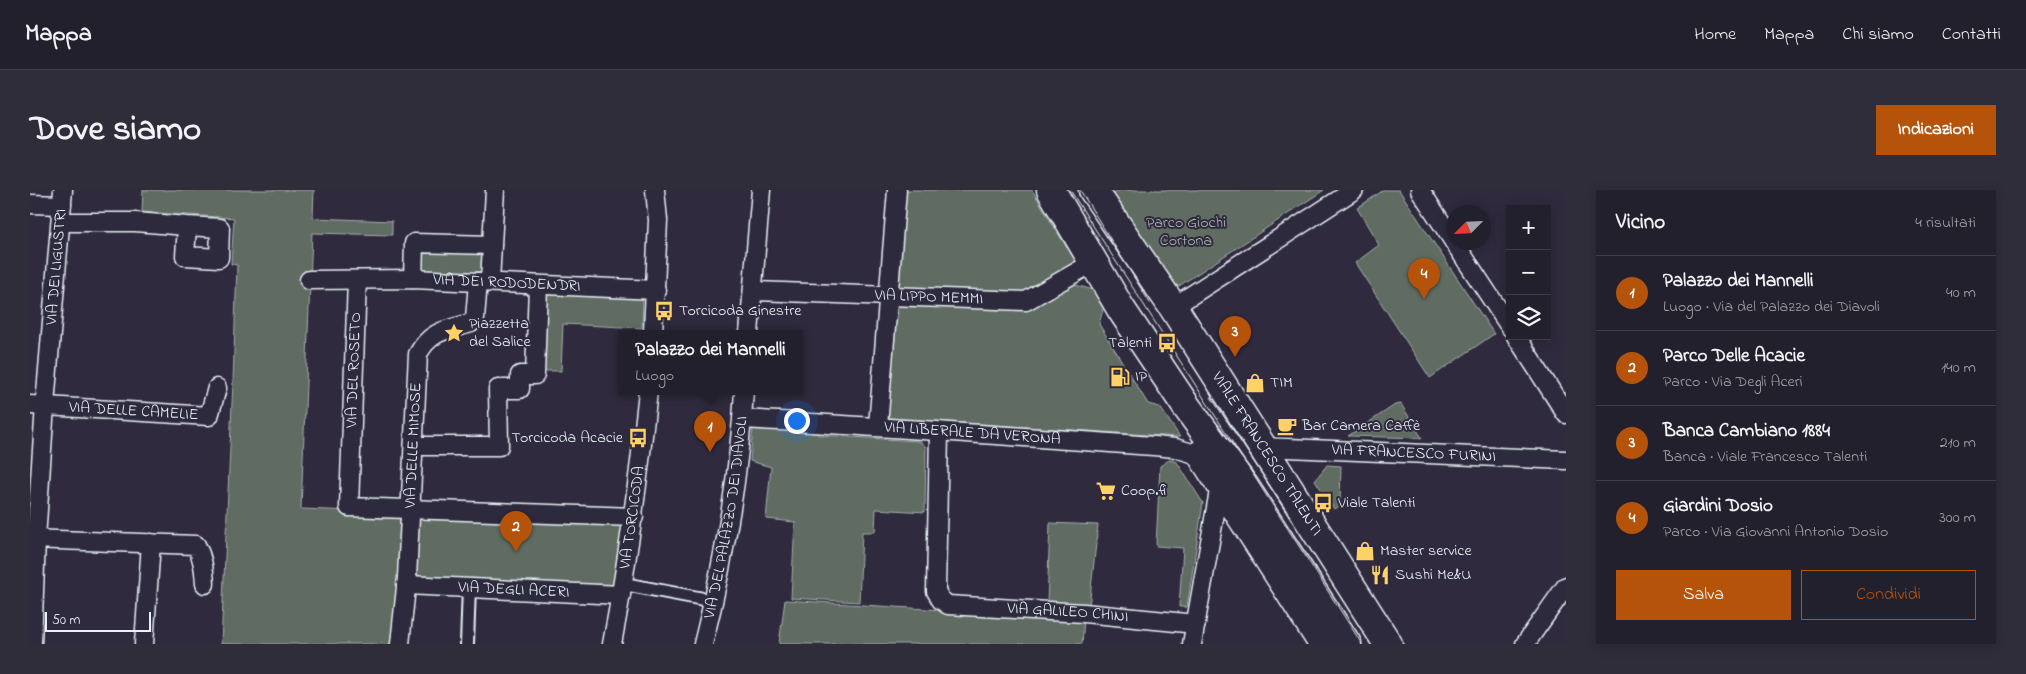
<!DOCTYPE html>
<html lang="it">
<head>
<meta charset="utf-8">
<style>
  body { margin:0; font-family:"Indie Flower",sans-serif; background:#2f2d3a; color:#f1f3f6 }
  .controls { position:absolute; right:15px; top:15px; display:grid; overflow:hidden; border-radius:0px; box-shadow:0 2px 12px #0003 }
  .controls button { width:45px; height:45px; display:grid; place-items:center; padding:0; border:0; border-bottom:1px solid #403e4a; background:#23202e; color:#f1f3f6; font:25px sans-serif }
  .compass { position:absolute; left:1416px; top:15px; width:45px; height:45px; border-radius:50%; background:#23202e; box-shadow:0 2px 12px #0003; rotate:246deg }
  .scale { position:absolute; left:15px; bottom:12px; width:106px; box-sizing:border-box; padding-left:5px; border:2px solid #e8f1f8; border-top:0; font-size:14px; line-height:18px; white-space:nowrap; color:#e8f1f8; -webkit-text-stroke:4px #2f2a3d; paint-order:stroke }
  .you { position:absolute; left:766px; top:230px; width:18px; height:18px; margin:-12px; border:4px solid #fff; border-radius:50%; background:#1a73e8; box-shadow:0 0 0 8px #1a73e833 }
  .badge { display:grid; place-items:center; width:32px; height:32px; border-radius:50%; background:#b45309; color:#fff; font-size:16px; font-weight:700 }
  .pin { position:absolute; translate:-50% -41px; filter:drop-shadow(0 1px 2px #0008) }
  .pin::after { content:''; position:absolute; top:26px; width:18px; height:15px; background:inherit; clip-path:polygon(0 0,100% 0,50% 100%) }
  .popup { position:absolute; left:588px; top:140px; width:185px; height:65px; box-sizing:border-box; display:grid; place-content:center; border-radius:0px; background:#23202e; filter:drop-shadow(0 1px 4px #0005); font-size:16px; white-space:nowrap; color:#a3a3aa }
  .popup b { font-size:19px; color:#f1f3f6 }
  .popup::after { content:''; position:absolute; left:50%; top:100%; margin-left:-10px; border:10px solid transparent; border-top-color:#23202e }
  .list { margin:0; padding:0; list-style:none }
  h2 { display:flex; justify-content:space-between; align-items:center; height:65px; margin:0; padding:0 20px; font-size:21px }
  h2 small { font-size:16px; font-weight:400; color:#a3a3aa }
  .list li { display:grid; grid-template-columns:32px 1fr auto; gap:15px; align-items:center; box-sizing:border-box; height:75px; padding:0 20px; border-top:1px solid #403e4a }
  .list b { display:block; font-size:19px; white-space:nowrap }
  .list p { margin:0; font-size:16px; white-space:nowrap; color:#a3a3aa }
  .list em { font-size:16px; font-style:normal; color:#a3a3aa }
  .actions { display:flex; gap:10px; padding:15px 20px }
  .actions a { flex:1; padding:11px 0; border:1px solid #b45309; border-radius:0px; text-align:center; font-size:18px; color:#b45309 }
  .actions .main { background:#b45309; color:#fff }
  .icon { flex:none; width:28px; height:28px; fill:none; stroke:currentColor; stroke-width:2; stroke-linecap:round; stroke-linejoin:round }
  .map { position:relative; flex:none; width:1536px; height:454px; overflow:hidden; border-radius:0px }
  header { display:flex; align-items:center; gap:30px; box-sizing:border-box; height:70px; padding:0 25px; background:#23202e; border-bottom:1px solid #403e4a }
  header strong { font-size:24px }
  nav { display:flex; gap:28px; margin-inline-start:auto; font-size:18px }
  .intro { display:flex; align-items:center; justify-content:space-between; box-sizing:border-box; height:120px; padding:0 30px }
  h1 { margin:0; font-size:35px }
  .button { padding:12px 22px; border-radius:0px; background:#b45309; color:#fff; font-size:18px; font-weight:700 }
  main { display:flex; gap:30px; padding:0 30px }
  aside { flex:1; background:#23202e; border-radius:0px; box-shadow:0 2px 12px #0003 }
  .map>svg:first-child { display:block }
  .green { fill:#606c62; stroke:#a4aead }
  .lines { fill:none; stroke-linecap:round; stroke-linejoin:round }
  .pedestrian-casing { stroke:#e8f1f8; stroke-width:16 }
  .minor-casing { stroke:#e8f1f8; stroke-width:21 }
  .primary-casing { stroke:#e8f1f8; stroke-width:31 }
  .pedestrian { stroke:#2f2a3d; stroke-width:12 }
  .minor { stroke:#2f2a3d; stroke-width:18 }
  .primary { stroke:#2f2a3d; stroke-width:28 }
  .tram { stroke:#e8f1f8; stroke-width:1 }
  .labels { text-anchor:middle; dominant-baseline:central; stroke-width:4; stroke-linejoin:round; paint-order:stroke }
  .park-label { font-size:16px; fill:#abb5b4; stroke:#2f2a3d }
  .street-label { font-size:16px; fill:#e8f1f8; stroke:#2f2a3d }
  .poi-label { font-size:16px; fill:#e8f1f8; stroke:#2f2a3d; text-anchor:start }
</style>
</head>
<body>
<header>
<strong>Mappa</strong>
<nav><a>Home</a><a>Mappa</a><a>Chi siamo</a><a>Contatti</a></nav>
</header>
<div class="intro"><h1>Dove siamo</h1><a class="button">Indicazioni</a></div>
<main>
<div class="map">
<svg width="1536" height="454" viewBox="0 0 1536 454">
  <rect width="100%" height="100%" fill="#2f2a3d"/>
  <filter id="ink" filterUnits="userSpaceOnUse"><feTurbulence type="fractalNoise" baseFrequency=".02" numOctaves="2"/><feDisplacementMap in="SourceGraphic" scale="10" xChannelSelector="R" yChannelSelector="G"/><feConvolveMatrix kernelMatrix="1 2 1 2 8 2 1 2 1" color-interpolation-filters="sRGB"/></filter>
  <g filter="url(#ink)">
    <g class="green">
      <polygon points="113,0 284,0 283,28 362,31 362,45 282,43 271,319 378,323 364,454 191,454 203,192 207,75 201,74 204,28 112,22"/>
      <polygon points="874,0 1002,0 1037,58 1042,56 1051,71 1038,78 1046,95 1063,100 1074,116 1069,134 1118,214 1130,217 1150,247 857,228"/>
      <polygon points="1089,0 1294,0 1149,96 1144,96 1081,6"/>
      <polygon points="1354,0 1369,0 1464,144 1400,188 1325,73 1349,55 1327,18"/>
      <polygon points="387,57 458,58 457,88 387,86"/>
      <polygon points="513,100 613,107 612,138 533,134 531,181 510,181"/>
      <polygon points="1371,214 1392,248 1318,246 1365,215"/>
      <polygon points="723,238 788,242 788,245 887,251 891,252 896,257 895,322 846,319 845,342 832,342 829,412 761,408 765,332 736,329 741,277 720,271"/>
      <polygon points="1139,270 1147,272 1173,313 1157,417 1149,417 1153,358 1126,356 1130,276"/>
      <polygon points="1297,275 1311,276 1310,315 1304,319 1285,290"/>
      <polygon points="385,325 593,335 585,399 382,390"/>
      <polygon points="1020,333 1068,335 1059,417 1017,414"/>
      <polygon points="755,410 1054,429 1052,454 749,454"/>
    </g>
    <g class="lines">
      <defs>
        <g id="pedestrian">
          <polyline points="594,394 684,411"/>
          <polyline points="437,454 439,397"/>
        </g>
        <g id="minor">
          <polyline points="1390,0 1424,52"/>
          <polyline points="0,14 32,15"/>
          <polyline points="31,32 105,32 157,36 155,66 189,68 190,38 157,36"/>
          <polyline points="1424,52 1480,137"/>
          <polyline points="383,89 384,53 462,55"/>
          <path id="s1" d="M279,90l104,-1 243,11"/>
          <polyline points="327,90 319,317 604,327"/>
          <polyline points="460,92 465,0"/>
          <path id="s2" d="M723,101l273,10 68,-39"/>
          <polyline points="1143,117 1324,0"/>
          <polyline points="623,143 628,30 625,0"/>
          <polyline points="719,143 731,0"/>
          <polyline points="1486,146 1536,224"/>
          <path id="s3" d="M0,215l179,11 8,-28"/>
          <path id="s4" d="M713,229c137,7 274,18 411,27l21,2 27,8"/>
          <polyline points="848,236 867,0"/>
          <path id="s5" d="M909,242l-3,159 5,9 7,5 136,8 112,11"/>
          <polyline points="384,256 469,256 468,199 490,199 490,185 505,185 508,95"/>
          <path id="s6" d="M1232,257l304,13"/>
          <path d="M0,349l166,6c7,13 8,24 9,39"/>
          <path id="s7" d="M376,395l215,10"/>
          <path id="s8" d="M2,454l4,-105 9,-134 18,-215"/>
          <polyline points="114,454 121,353"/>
          <path id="s9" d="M370,454l7,-66 11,-224c13,-24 29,-24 53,-31l4,-5 3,-36"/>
          <path id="s10" d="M582,454c16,-84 27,-168 36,-253"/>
          <path id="s11" d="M673,454c21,-83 36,-168 41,-253"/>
          <polyline points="1162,454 1190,295"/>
          <polyline points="1495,454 1536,396"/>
        </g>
        <g id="primary">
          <polyline points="1021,0 1091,119 1156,216 1215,297 1317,454"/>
          <path id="s12" d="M1063,0l80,117 215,337"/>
          <polyline points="1171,264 1293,454"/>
        </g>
      </defs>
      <use href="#pedestrian" class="pedestrian-casing"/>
      <use href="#minor" class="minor-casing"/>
      <use href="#primary" class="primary-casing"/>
      <use href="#pedestrian" class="pedestrian"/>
      <use href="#minor" class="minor"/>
      <use href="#primary" class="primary"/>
      <g class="tram">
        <polyline points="1040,0 1332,454"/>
        <polyline points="1050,0 1120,113"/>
        <polyline points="1181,207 1260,326"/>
      </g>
    </g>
  </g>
  <defs>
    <symbol id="bus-bare" viewBox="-9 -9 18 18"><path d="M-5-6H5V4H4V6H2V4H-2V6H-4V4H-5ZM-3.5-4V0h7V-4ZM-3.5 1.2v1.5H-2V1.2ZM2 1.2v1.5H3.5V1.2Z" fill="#ffd166" stroke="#2f2a3d" stroke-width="2.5" paint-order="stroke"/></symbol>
    <symbol id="sight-bare" viewBox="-9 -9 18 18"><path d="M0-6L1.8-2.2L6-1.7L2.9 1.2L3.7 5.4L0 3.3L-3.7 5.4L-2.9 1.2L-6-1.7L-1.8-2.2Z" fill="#ffd166" stroke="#2f2a3d" stroke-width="2.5" paint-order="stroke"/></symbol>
    <symbol id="fuel-bare" viewBox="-9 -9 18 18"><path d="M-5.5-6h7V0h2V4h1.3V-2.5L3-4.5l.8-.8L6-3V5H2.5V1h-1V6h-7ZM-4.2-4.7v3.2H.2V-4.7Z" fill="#ffd166" stroke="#2f2a3d" stroke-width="2.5" paint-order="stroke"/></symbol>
    <symbol id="shop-bare" viewBox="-9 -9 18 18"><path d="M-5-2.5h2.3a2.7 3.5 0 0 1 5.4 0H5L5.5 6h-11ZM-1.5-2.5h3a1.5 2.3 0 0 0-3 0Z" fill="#ffd166" stroke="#2f2a3d" stroke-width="2.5" paint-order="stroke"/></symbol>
    <symbol id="cafe-bare" viewBox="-9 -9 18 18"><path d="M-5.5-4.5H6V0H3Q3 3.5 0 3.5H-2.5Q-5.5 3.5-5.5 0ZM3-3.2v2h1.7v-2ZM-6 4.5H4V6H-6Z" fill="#ffd166" stroke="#2f2a3d" stroke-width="2.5" paint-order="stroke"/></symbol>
    <symbol id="supermarket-bare" viewBox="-9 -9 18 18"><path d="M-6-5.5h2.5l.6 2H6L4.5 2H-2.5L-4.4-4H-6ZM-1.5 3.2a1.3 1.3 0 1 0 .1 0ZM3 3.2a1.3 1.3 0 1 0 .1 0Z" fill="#ffd166" stroke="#2f2a3d" stroke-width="2.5" paint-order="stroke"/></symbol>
    <symbol id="restaurant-bare" viewBox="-9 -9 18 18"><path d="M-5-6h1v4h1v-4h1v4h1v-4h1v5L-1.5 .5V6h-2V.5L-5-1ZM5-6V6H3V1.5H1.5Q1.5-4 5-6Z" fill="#ffd166" stroke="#2f2a3d" stroke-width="2.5" paint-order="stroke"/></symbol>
  </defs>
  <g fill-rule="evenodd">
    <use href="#bus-bare" x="620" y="107" width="28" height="28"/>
    <use href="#sight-bare" x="410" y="129" width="28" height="28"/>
    <use href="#bus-bare" x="1123" y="139" width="28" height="28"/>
    <use href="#fuel-bare" x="1076" y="173" width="28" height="28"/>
    <use href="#shop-bare" x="1211" y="179" width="28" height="28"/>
    <use href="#cafe-bare" x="1243" y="222" width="28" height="28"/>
    <use href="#bus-bare" x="594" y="234" width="28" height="28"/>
    <use href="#supermarket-bare" x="1062" y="287" width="28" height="28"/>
    <use href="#bus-bare" x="1279" y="299" width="28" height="28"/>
    <use href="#shop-bare" x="1321" y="347" width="28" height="28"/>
    <use href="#restaurant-bare" x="1336" y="371" width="28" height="28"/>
  </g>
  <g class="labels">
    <g class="park-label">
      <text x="1156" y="33">Parco Giochi<tspan x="1156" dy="18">Cortona</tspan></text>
    </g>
    <g class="street-label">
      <text stroke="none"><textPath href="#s8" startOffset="378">VIA DEI LIGUSTRI</textPath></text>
      <text stroke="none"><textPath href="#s1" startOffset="198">VIA DEI RODODENDRI</textPath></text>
      <text stroke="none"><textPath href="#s2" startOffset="176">VIA LIPPO MEMMI</textPath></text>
      <text transform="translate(324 180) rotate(-88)">VIA DEL ROSETO</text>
      <text stroke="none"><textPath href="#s3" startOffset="104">VIA DELLE CAMELIE</textPath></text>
      <text stroke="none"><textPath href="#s4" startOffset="230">VIA LIBERALE DA VERONA</textPath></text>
      <text stroke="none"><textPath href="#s9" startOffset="199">VIA DELLE MIMOSE</textPath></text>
      <text stroke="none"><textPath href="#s12" startOffset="316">VIALE FRANCESCO TALENTI</textPath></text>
      <text stroke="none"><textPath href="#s6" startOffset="152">VIA FRANCESCO FURINI</textPath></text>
      <text stroke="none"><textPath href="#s10" startOffset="128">VIA TORCICODA</textPath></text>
      <text stroke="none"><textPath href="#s11" startOffset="129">VIA DEL PALAZZO DEI DIAVOLI</textPath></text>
      <text stroke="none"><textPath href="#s7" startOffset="108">VIA DEGLI ACERI</textPath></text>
      <text stroke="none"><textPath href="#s5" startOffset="298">VIA GALILEO CHINI</textPath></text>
    </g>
    <g class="poi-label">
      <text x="649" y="121">Torcicoda Ginestre</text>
      <text x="439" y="134">Piazzetta<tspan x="439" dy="18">del Salice</tspan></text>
      <text x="1122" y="153" text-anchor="end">Talenti</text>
      <text x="1105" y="187">IP</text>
      <text x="1240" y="193">TIM</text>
      <text x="1272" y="236">Bar Camera Caffè</text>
      <text x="593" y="248" text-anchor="end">Torcicoda Acacie</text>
      <text x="1091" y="301">Coop.fi</text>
      <text x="1308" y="313">Viale Talenti</text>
      <text x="1350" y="361">Master service</text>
      <text x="1365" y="385">Sushi Me&amp;U</text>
    </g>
  </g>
</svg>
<div class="controls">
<button>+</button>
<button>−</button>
<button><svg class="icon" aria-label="layers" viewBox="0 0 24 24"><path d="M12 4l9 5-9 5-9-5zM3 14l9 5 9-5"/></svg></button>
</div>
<svg class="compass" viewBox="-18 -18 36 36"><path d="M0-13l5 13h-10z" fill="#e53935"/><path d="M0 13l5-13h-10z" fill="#a3a3aa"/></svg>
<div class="scale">50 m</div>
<div class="you"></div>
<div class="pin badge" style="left:680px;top:262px">1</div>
<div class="popup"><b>Palazzo dei Mannelli</b>Luogo</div>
<div class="pin badge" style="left:486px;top:362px">2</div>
<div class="pin badge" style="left:1205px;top:167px">3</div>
<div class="pin badge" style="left:1394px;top:109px">4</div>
</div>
<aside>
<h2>Vicino<small>4 risultati</small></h2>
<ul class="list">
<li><span class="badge">1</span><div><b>Palazzo dei Mannelli</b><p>Luogo · Via del Palazzo dei Diavoli</p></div><em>40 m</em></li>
<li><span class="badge">2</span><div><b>Parco Delle Acacie</b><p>Parco · Via Degli Aceri</p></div><em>140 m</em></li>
<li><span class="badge">3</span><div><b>Banca Cambiano 1884</b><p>Banca · Viale Francesco Talenti</p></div><em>210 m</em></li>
<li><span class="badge">4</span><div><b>Giardini Dosio</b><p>Parco · Via Giovanni Antonio Dosio</p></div><em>300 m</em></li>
</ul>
<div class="actions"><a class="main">Salva</a><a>Condividi</a></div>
</aside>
</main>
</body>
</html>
